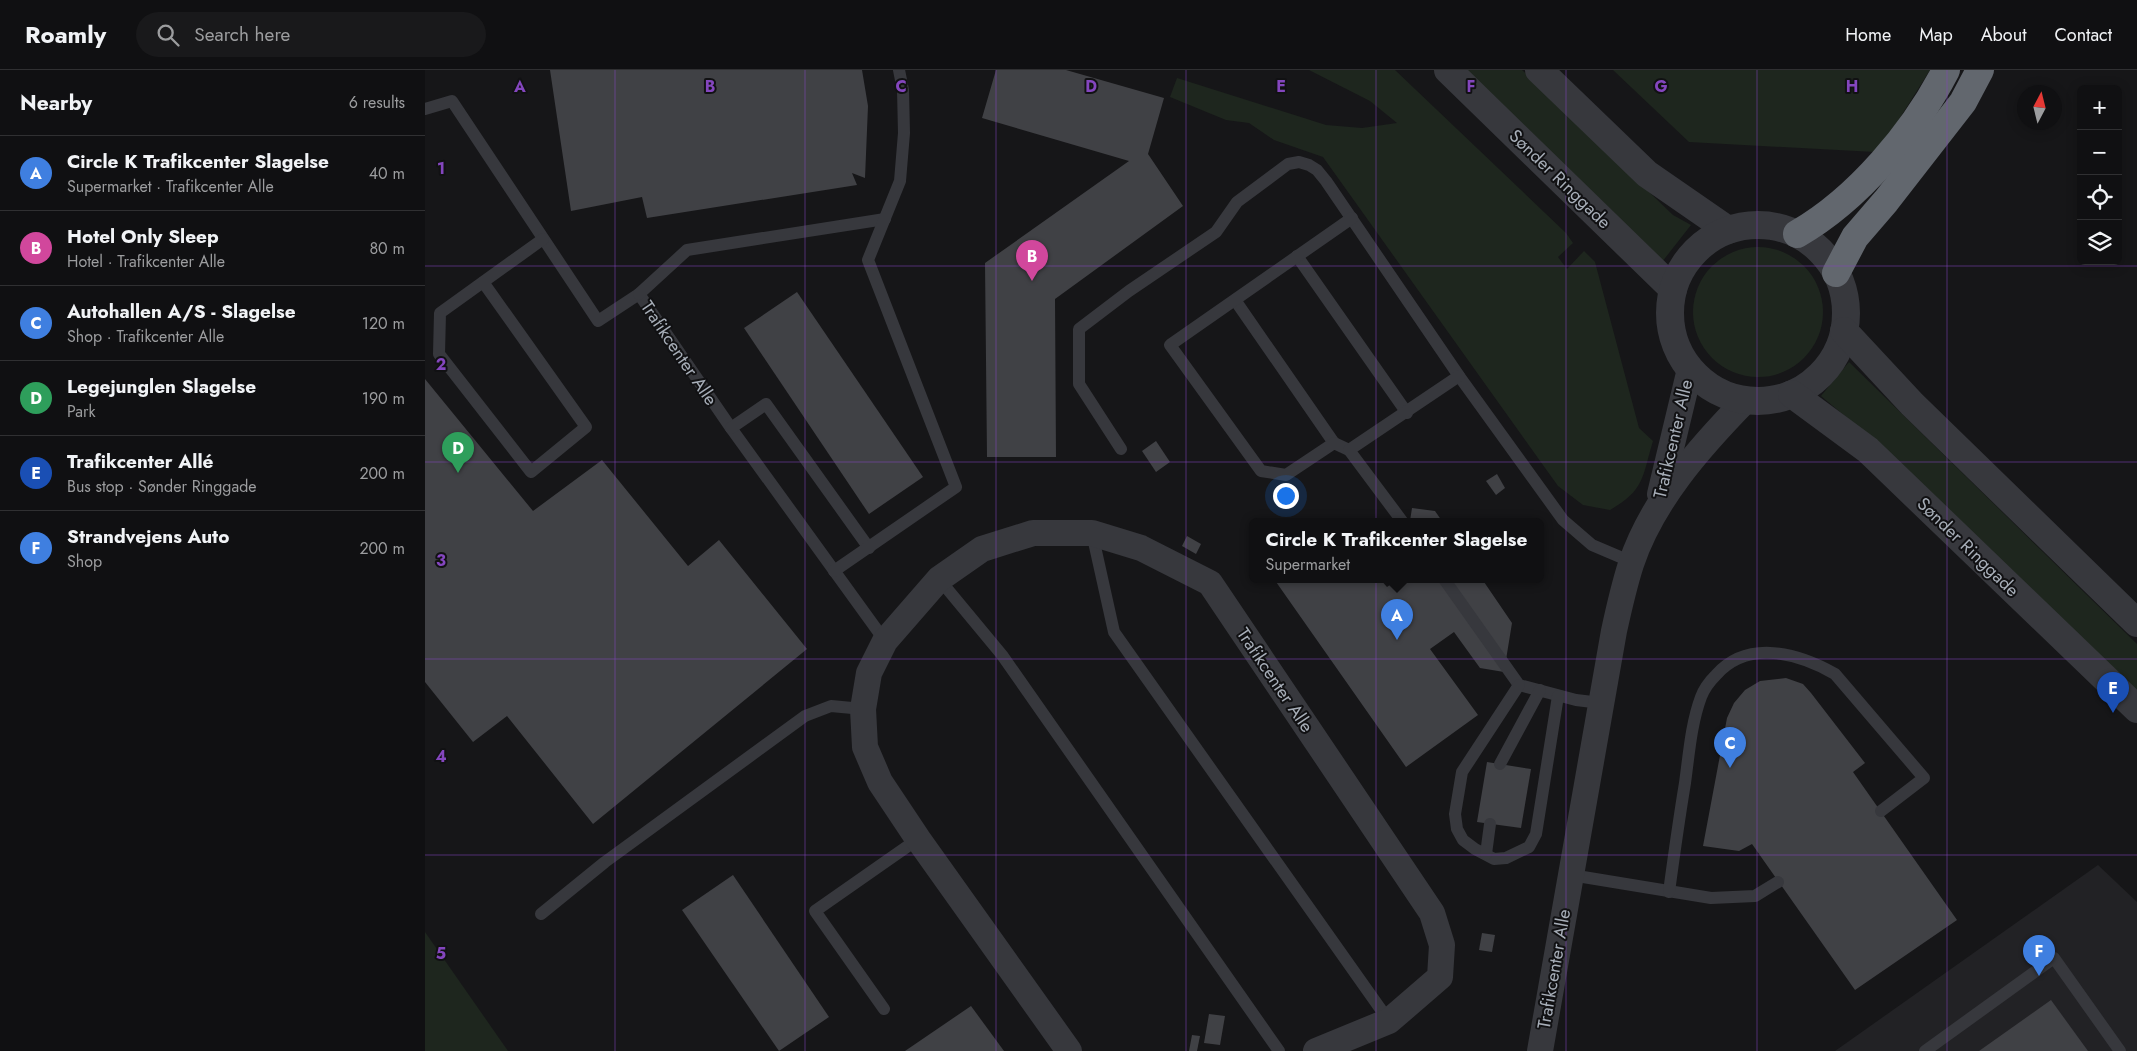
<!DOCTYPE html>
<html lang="en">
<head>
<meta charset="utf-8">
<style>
  body { margin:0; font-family:Jost,sans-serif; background:#19191b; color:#f1f3f6 }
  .controls { position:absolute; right:15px; top:15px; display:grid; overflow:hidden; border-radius:8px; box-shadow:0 2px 12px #0003 }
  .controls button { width:45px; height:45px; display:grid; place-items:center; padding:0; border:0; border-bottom:1px solid #303032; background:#101012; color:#f1f3f6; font:25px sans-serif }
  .compass { position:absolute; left:1592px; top:15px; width:45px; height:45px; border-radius:50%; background:#101012; box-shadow:0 2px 12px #0003; rotate:7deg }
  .you { position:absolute; left:860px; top:425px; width:18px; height:18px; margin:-12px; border:4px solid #fff; border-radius:50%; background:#1a73e8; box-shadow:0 0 0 8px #1a73e833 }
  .badge { display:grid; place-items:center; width:32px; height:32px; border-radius:50%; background:#8c9099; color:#fff; font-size:16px; font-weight:700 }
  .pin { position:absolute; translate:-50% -41px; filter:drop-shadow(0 1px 2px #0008) }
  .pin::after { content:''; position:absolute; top:26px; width:18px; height:15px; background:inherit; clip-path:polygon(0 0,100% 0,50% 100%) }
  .popup { position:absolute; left:824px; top:448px; width:295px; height:65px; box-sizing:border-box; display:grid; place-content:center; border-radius:8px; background:#101012; filter:drop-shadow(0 1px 4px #0005); font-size:16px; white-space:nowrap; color:#9c9d9f }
  .popup b { font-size:19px; color:#f1f3f6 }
  .popup::after { content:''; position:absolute; left:50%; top:100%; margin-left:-10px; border:10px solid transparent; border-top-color:#101012 }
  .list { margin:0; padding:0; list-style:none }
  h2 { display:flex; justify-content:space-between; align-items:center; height:65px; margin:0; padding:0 20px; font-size:21px }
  h2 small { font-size:16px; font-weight:400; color:#9c9d9f }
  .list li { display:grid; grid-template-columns:32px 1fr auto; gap:15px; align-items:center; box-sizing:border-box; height:75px; padding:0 20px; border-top:1px solid #303032 }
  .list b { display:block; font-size:19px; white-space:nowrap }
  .list p { margin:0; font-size:16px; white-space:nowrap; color:#9c9d9f }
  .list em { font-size:16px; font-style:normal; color:#9c9d9f }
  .icon { flex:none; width:28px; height:28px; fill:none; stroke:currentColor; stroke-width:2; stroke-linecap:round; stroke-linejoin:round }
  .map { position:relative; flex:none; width:1712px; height:981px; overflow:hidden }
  header { display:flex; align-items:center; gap:30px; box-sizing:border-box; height:70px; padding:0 25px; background:#101012; border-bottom:1px solid #303032 }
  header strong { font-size:24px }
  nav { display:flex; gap:28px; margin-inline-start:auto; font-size:18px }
  .search { width:350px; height:45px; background:#19191b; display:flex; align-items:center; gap:12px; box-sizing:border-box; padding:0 18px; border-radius:28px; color:#9c9d9f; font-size:19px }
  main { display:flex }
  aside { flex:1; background:#101012 }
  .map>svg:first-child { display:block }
  .built { fill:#222225 }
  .green { fill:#1e261e }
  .building { fill:#404145 }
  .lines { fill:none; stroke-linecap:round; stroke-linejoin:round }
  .service { stroke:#37383d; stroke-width:12 }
  .minor { stroke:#37383d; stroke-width:26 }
  .tertiary { stroke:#37383d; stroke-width:28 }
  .motorway { stroke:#62676e; stroke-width:28 }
  .grid { fill:none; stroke:#8446be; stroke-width:1; stroke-opacity:0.55 }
  .labels { text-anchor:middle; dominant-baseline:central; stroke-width:4; stroke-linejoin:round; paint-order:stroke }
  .street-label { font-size:18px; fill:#a7aeb8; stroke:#111113 }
  .grid-label { font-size:16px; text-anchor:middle; font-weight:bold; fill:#8446be; stroke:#111113; stroke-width:4; stroke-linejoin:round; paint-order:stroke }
</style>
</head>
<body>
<header>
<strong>Roamly</strong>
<div class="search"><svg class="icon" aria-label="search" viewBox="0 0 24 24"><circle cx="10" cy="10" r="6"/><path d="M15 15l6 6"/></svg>Search here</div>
<nav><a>Home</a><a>Map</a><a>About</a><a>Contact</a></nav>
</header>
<main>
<aside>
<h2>Nearby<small>6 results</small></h2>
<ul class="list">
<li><span class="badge" style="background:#3f7fe0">A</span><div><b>Circle K Trafikcenter Slagelse</b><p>Supermarket · Trafikcenter Alle</p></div><em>40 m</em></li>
<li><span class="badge" style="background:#d1479c">B</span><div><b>Hotel Only Sleep</b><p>Hotel · Trafikcenter Alle</p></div><em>80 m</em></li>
<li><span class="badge" style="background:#3f7fe0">C</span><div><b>Autohallen A/S - Slagelse</b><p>Shop · Trafikcenter Alle</p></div><em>120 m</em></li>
<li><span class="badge" style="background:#2e9e5b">D</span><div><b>Legejunglen Slagelse</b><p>Park</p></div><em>190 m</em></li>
<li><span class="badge" style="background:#1a4fb4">E</span><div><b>Trafikcenter Allé</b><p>Bus stop · Sønder Ringgade</p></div><em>200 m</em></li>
<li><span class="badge" style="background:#3f7fe0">F</span><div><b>Strandvejens Auto</b><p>Shop</p></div><em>200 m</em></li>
</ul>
</aside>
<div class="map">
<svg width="1712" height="981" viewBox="0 0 1712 981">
  <rect width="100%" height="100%" fill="#161618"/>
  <polygon class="built" points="1673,795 1712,832 1712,981 1410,981"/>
  <g class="green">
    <path d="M884,0h86l171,163 7,10 -15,14 9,12 17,-18 11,11 44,166 14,13c-11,36 -8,49 -43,69l-27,-5 -25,-19 -235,-329 -49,-17 -25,-17 -23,-3 -56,-23 7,-19 149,47 36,3 35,-5 -27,-22z"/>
    <polygon points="1037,0 1097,0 1248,145 1266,155 1237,192"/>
    <polygon points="1188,0 1505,0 1473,51 1450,82 1264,72"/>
    <circle cx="1333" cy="242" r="65"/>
    <polygon points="1424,292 1712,574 1712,620 1440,363 1396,326"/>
    <polygon points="0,862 83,981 0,981"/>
  </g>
  <g class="building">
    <polygon points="125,0 437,0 443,36 440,108 427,103 432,115 222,148 217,127 146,141"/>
    <polygon points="571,0 641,0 739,28 723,84 758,136 630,229 631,387 562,387 560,193 704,91 557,48"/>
    <polygon points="372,222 498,407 444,444 319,258"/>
    <polygon points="0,309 108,441 177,390 263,496 294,470 382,579 168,754 82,646 48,672 0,612"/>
    <polygon points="731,371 745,392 731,402 717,381"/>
    <polygon points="1072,404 1080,418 1071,425 1061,411"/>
    <polygon points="987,438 1010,441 1017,451 985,451"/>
    <polygon points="762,466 776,474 771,484 757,476"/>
    <polygon points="849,509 955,509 962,517 973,509 1057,509 1087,553 1079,602 1055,598 1029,562 1005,579 1053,645 981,697"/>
    <polygon points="1361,608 1378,614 1386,623 1440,693 1428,702 1532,850 1430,920 1327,774 1314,781 1278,776 1302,648 1309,633 1320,620 1335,611"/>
    <polygon points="1062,692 1106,699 1096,758 1052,752"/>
    <polygon points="308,805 404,947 354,981 257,840"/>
    <polygon points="1057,863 1070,865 1067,882 1054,880"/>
    <polygon points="1626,930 1663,981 1554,981"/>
    <polygon points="546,936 579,981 480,981"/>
    <polygon points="784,944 800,946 795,975 779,973"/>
    <polygon points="767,965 775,966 772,981 764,981"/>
  </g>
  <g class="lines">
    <g class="service">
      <polyline points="0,39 27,31 173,251 214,224 306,358 460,571"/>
      <polyline points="872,186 982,343"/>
      <polyline points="58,212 161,357 106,402 14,284 15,243 118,169"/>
      <polyline points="214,224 262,180 460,149"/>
      <polyline points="810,230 909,373"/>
      <polyline points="306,358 341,334 444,478"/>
      <polyline points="696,379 654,314 654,259 704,221 791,162 812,132 863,94 874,92 884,95 892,100 901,111 1034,306 1138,450 1167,475 1207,492"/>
      <polyline points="924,380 909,373 861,405 836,401 745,275 927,148"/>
      <polyline points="977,451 924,380 1034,306"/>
      <polyline points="667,463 689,562 964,951"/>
      <polyline points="409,501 531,417 443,190 475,111 479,63 478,20 474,0"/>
      <polyline points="514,509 577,585 854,981"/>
      <polyline points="1019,509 1094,615 1151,630 1176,633"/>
      <polyline points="1094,615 1037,702 1030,744 1032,759 1038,770 1050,779 1069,789 1081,788 1104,777 1111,764 1133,626"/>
      <polyline points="1075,694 1115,620"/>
      <polyline points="1061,784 1065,754"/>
      <polyline points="1146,805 1286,828 1330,826 1353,812"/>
      <path d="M1244,822c5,-37 10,-73 16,-109 4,-29 6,-59 16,-86 3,-8 9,-16 15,-22 32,-36 82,-22 119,-1l89,104 -43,33"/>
      <polyline points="116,844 180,792 380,646 406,636 438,639"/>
      <polyline points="459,939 390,841 493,769"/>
      <polyline points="1500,981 1629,888 1695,981"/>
    </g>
    <g class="minor">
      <polyline points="1235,424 1265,299"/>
      <polyline points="644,981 493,769 455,712 440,677 438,639 444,603 460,571 514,509 557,479 608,463 667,463 716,478 785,513 1007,843 1017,875 1015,907 964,951 891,981"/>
      <path d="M1115,981l74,-420c5,-23 10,-45 17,-67 21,-63 69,-117 115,-164"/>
    </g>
    <g class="tertiary">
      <polyline points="1023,0 1248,219"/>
      <polyline points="1114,0 1222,104 1303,160"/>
      <circle cx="1333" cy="243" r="88"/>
      <polyline points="1419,261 1487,334 1712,553"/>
      <polyline points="1367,324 1443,380 1712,639"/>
    </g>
    <g class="motorway">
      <path d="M1372,164c61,-35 117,-102 149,-164"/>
      <polyline points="1411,203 1430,167 1461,131 1538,32 1555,0"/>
    </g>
  </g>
  <path class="grid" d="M190,0v981M380,0v981M571,0v981M761,0v981M951,0v981M1141,0v981M1332,0v981M1522,0v981M0,196h1712M0,392h1712M0,589h1712M0,785h1712"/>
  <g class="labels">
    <g class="street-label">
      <text transform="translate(1135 109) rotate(44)">Sønder Ringgade</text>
      <text transform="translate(254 283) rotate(56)">Trafikcenter Alle</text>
      <text transform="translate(1248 369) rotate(-77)">Trafikcenter Alle</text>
      <text transform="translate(1543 477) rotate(44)">Sønder Ringgade</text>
      <text transform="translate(850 610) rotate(56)">Trafikcenter Alle</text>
      <text transform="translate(1129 899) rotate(-80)">Trafikcenter Alle</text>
    </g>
  </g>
  <g class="grid-label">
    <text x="95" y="22">A</text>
    <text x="285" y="22">B</text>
    <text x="476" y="22">C</text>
    <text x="666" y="22">D</text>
    <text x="856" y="22">E</text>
    <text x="1046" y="22">F</text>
    <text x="1236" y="22">G</text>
    <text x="1427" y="22">H</text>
    <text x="16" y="104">1</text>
    <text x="16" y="300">2</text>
    <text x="16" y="496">3</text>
    <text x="16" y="692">4</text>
    <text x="16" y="889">5</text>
  </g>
</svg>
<div class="controls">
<button>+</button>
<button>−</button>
<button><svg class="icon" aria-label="locate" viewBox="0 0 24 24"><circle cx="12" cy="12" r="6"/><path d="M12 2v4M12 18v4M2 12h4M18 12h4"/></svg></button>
<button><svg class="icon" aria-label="layers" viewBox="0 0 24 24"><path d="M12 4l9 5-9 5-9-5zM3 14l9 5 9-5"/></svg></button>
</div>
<svg class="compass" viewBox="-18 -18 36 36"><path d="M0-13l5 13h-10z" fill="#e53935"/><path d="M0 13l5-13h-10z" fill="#9c9d9f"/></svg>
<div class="you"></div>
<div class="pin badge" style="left:972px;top:570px;background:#3f7fe0">A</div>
<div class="popup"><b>Circle K Trafikcenter Slagelse</b>Supermarket</div>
<div class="pin badge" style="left:607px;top:211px;background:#d1479c">B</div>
<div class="pin badge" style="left:1305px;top:698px;background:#3f7fe0">C</div>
<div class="pin badge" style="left:33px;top:403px;background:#2e9e5b">D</div>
<div class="pin badge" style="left:1688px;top:643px;background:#1a4fb4">E</div>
<div class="pin badge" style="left:1614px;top:906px;background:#3f7fe0">F</div>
</div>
</main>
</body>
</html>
